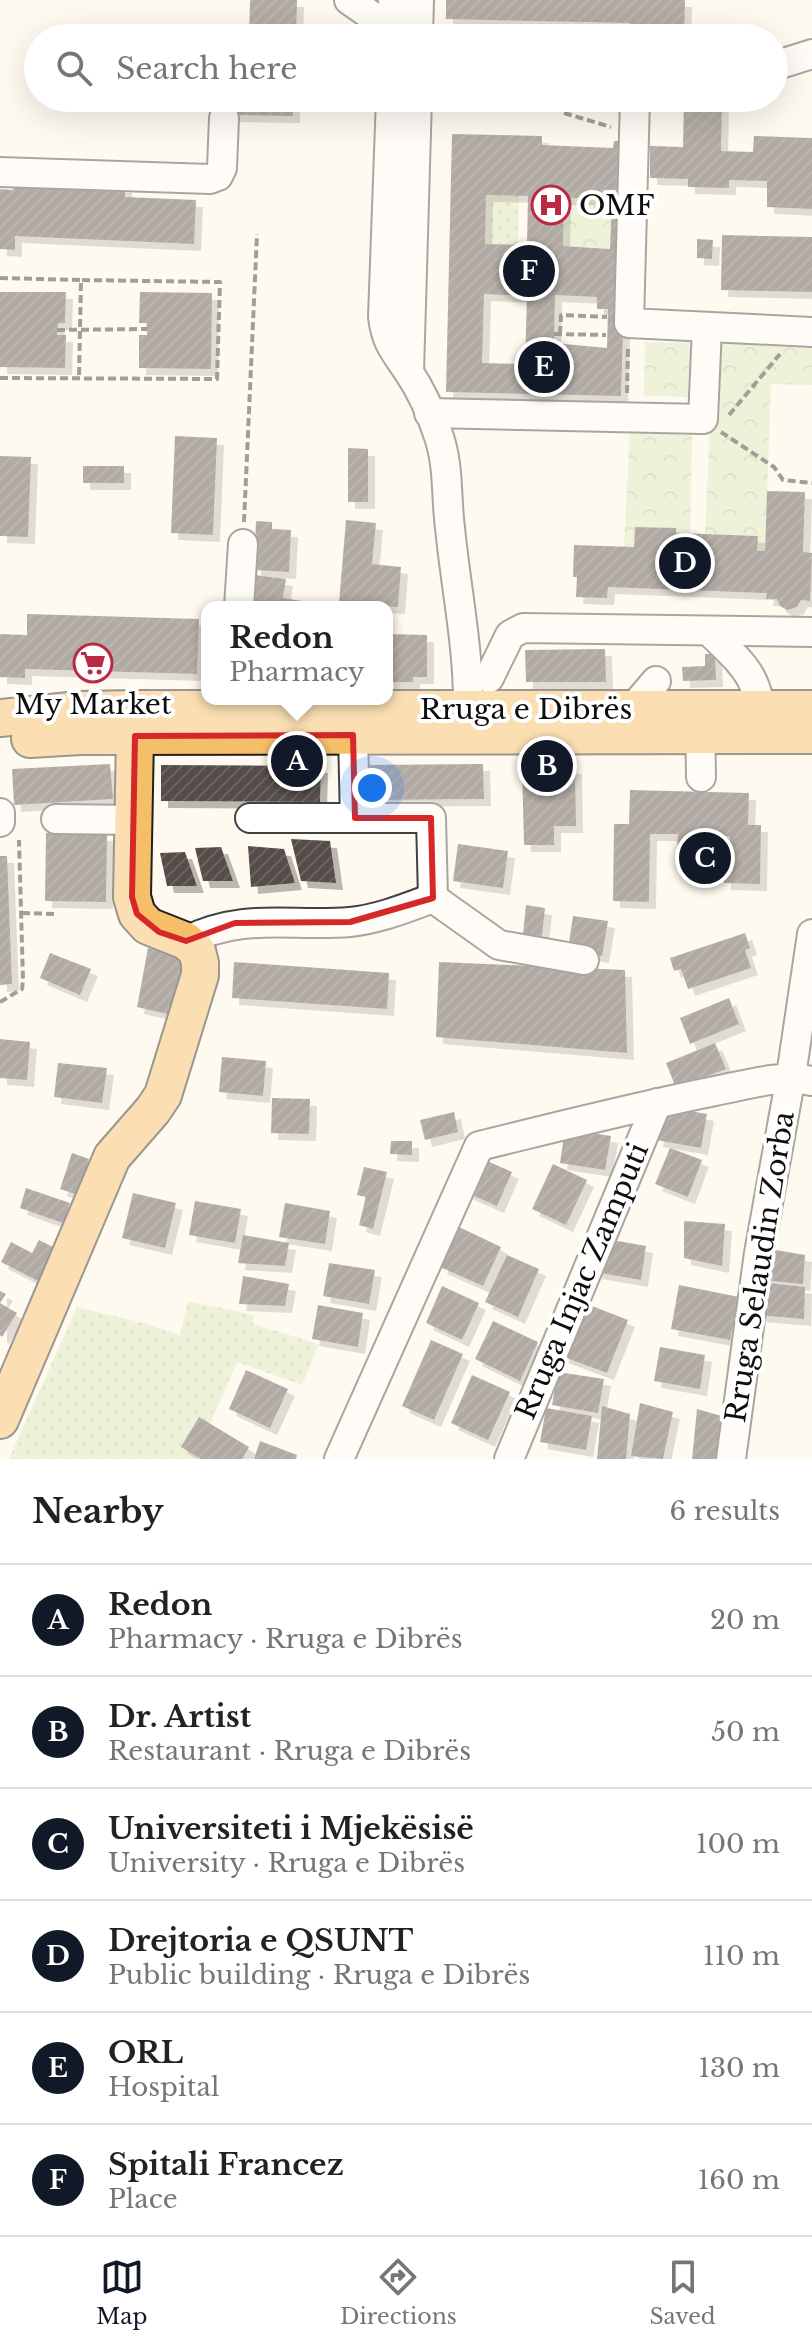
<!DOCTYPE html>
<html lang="en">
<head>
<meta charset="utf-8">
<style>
  body { margin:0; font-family:"Libre Baskerville",serif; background:#f2f2f2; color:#222 }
  .you { position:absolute; left:372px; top:788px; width:28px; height:28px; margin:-20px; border:6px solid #fff; border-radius:50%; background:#1a73e8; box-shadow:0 0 0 12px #1a73e833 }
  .badge { display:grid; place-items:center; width:52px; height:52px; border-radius:50%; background:#111827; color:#fff; font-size:26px; font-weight:700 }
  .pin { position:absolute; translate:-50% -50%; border:4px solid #fff; box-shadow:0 2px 8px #0006 }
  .popup { position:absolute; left:201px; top:601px; width:192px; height:104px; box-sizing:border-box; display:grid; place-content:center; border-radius:16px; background:#fff; filter:drop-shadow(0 2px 6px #0005); font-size:26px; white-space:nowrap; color:#767676 }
  .popup b { font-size:30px; color:#222 }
  .popup::after { content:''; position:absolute; left:50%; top:100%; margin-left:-16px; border:16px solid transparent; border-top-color:#fff }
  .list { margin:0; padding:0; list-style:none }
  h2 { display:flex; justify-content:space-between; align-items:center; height:104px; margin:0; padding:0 32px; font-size:34px }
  h2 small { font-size:26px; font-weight:400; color:#767676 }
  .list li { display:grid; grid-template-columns:52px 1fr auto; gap:24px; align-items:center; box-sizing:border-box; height:112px; padding:0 32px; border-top:2px solid #e0e0e0 }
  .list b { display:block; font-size:30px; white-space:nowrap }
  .list p { margin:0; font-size:26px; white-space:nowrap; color:#767676 }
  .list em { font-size:26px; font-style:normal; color:#767676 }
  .icon { flex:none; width:44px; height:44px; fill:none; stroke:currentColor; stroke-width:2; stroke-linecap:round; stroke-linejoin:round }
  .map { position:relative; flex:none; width:812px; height:1459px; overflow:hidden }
  .search { position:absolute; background:#fff; box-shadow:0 8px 32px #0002; left:24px; right:24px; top:24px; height:88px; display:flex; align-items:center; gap:20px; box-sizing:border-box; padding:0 28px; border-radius:44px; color:#767676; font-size:30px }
  .sheet { height:776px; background:#fff }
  nav { display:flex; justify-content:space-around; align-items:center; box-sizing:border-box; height:112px; border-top:2px solid #e0e0e0; background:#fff; font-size:22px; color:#767676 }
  nav a { display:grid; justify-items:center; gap:4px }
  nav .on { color:#111827 }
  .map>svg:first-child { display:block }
  .grass { fill:url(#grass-dots) }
  .park { fill:url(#park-crowns) }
  .building { fill:url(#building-hatch); fill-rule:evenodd; filter:url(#shadow) }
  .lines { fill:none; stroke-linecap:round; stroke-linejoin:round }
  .minor-casing { stroke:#414141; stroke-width:32 }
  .major-casing { stroke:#1f1f1f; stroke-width:40 }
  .path { stroke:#303030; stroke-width:4; stroke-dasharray:8 4; stroke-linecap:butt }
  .minor { stroke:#fff; stroke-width:28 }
  .major { stroke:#f5bf69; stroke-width:36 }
  .marked { fill:none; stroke:#d62828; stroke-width:6; stroke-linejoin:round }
  .labels { text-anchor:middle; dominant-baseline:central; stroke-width:8; stroke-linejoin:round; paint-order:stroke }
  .poi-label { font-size:28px; fill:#0e0e0e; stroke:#fff; text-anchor:start }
  .street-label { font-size:28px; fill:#0e0e0e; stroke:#fff }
</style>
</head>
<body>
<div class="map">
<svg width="812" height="1459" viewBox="0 0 812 1459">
  <defs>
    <pattern id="grass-dots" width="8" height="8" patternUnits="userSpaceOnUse" patternTransform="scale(2)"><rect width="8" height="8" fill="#d9e9ba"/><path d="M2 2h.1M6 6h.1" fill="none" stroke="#b9c79f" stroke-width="1.8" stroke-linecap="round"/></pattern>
    <pattern id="park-crowns" width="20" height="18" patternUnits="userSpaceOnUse" patternTransform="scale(2)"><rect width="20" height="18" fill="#d9e9ba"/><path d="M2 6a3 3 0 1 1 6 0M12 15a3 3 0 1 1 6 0" fill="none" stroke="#b9c79f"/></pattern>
    <pattern id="building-hatch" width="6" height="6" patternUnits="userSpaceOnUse" patternTransform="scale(2)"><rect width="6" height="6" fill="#574e4b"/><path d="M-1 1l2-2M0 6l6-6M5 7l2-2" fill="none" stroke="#6a6361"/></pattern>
    <filter id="shadow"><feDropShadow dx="7" dy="7" stdDeviation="0" flood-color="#0004"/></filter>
  </defs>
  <rect width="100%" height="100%" fill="#fffaf0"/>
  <g class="grass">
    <polygon points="486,195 519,195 518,245 485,244"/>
    <polygon points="188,1301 254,1315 253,1324 319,1344 302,1385 237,1362 195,1459 9,1459 77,1307 143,1323 180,1335"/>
  </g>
  <g class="park">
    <polygon points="564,198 612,198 610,249 563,246"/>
    <polygon points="714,340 812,345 812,385 771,384 765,551 757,551 757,536 705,534"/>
    <polygon points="645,342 700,343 691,372 690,397 644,396"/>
    <polygon points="630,431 692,435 690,533 676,533 675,528 635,527 634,547 624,547"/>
  </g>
  <g class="building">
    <polygon points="250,0 297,0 296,38 249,37"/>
    <polygon points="446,0 685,0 684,38 630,38 630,23 446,19"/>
    <polygon points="232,98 293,98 293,116 232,115"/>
    <polygon points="684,98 722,98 721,151 753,152 754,136 812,138 812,209 767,207 767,181 729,180 729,188 688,187 688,179 650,178 650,146 683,147"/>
    <path d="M452,134l90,2v9l71,3 1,-7h15l-8,255 -175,-4zM486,195l42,1 -1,49 -42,-1zM564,198h48l-2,51 -47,-3zM484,294l43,2 -2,68 -43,-1zM555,295l42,2v12h11l-1,39 -53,-5z"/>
    <polygon points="13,182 125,186 125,197 196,200 194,244 15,236 15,250 0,249 0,189 13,190"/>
    <polygon points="722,235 812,237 812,292 721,290"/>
    <polygon points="697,239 713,240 712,259 697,258"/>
    <polygon points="0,292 66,292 65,323 58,323 57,335 66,335 65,368 0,367"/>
    <polygon points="140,292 212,293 211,369 139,368 139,335 147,335 147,323 139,323"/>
    <polygon points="175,436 217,438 213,535 171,533"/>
    <polygon points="348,448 368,449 368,502 348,502"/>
    <polygon points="0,456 31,457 28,537 0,536"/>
    <rect x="83" y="466" width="41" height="17"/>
    <polygon points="767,491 805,492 803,552 812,553 810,601 801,600 797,607 787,610 780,606 777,599 766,599 767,593 608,587 607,598 576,597 577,577 573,577 574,545 634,547 635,527 676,528 676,533 758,536 757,551 765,551"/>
    <polygon points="346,520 376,523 372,564 401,567 398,607 339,603"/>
    <polygon points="256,521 272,522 272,529 291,530 289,572 254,570"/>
    <polygon points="255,575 286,579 283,598 302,601 301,607 251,607"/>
    <polygon points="27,614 199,619 197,674 25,669 25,678 0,677 0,634 27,635"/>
    <polygon points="387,634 427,635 427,677 413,677 413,682 387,682"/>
    <polygon points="605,649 606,682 526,682 525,650"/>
    <polygon points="705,654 715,654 716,680 683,681 682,667 705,666"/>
    <polygon points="110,764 113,799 14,805 12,769"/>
    <polygon points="483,764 484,799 370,800 370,765"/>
    <polygon points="161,765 321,766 320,802 161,801"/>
    <polygon points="522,767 575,767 576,826 554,826 554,845 524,845"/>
    <polygon points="630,790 749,793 748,825 761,825 760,884 724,883 724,840 730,841 730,836 700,835 700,852 677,852 678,834 650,834 649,902 613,901 614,824 629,824"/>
    <polygon points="46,833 107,834 106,902 45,901"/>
    <polygon points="291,839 330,841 336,883 301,881"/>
    <polygon points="458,844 508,851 503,888 453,881"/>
    <polygon points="248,846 284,849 295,883 251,887"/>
    <polygon points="221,847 233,881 203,881 195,848"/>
    <polygon points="185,852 197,886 167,886 160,853"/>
    <polygon points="0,856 7,856 12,984 0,985"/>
    <polygon points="526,905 545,908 542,936 523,934"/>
    <polygon points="573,916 608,921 602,956 568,950"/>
    <polygon points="745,933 750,948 745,950 751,968 688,989 681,969 674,971 670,958"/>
    <polygon points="148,948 185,957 172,1015 137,1007"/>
    <polygon points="50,953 91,969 80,995 40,978"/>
    <polygon points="234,962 389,973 387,1009 232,998"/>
    <polygon points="439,962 625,970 627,1053 436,1037"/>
    <polygon points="729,998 739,1024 690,1044 680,1018"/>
    <polygon points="0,1039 30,1042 27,1080 0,1078"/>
    <polygon points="715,1043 726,1069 676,1088 666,1063"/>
    <polygon points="222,1057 266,1061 263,1096 219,1092"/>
    <polygon points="58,1063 107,1068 102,1103 54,1097"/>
    <polygon points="272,1098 310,1099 309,1134 271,1133"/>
    <polygon points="661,1106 707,1114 701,1148 656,1140"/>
    <polygon points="454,1112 458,1132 425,1140 420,1120"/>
    <polygon points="565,1129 611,1136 605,1170 560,1163"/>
    <polygon points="391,1141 412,1141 412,1155 390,1154"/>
    <polygon points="670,1148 702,1160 688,1197 655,1184"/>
    <polygon points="72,1153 89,1159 78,1195 60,1189"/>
    <polygon points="478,1157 512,1172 497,1206 463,1191"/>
    <polygon points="553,1164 587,1180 566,1225 532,1209"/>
    <polygon points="364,1167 387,1172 373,1229 359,1225 366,1197 357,1195"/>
    <polygon points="26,1188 70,1203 63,1223 20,1208"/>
    <polygon points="133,1193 176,1203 165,1248 122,1238"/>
    <polygon points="195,1201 241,1209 235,1243 189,1235"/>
    <polygon points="285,1203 330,1211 325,1244 279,1237"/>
    <polygon points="684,1221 725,1224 722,1266 684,1258"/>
    <polygon points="459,1227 501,1247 483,1286 440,1267"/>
    <polygon points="243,1235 289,1243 285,1266 238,1263"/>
    <polygon points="601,1238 646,1246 641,1280 595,1272"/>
    <polygon points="39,1240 59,1250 42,1283 1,1262 11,1242 32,1253"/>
    <polygon points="764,1248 805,1255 803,1284 761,1280"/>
    <polygon points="507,1255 539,1269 518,1317 485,1302"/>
    <polygon points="329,1263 375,1270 369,1304 323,1296"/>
    <polygon points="243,1276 289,1284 285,1306 239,1304"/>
    <polygon points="760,1282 805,1287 804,1319 757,1315"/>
    <polygon points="679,1285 739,1297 730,1340 671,1329"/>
    <polygon points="442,1286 479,1303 462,1340 426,1323"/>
    <polygon points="0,1291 6,1294 0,1303 17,1313 2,1337 0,1335"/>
    <polygon points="582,1302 628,1320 607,1373 561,1356"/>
    <polygon points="318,1305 363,1313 358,1347 312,1339"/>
    <polygon points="493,1321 538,1342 520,1381 475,1359"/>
    <polygon points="431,1340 463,1354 434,1420 402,1406"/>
    <polygon points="660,1347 705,1355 700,1389 654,1381"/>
    <polygon points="246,1370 288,1389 270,1428 229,1409"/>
    <polygon points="558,1372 604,1379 598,1413 552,1405"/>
    <polygon points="472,1375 510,1392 488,1440 451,1423"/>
    <polygon points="640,1403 673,1412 663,1459 631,1456"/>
    <polygon points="602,1406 630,1414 626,1459 597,1459"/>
    <polygon points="546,1408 592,1416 586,1450 540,1442"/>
    <polygon points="697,1409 725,1417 722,1459 692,1459"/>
    <polygon points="199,1417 249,1447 242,1459 201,1459 181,1447"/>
    <polygon points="260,1441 297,1455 296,1459 254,1459"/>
  </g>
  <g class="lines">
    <defs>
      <g id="minor">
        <polyline points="349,0 372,16"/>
        <polyline points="392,38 393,0"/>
        <polyline points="418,38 419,0"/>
        <polyline points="774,66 812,54"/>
        <path d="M391,98l-8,219c3,25 11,33 25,54 13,19 24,44 31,66 10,30 7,60 11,91 6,61 19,121 18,182"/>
        <polyline points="635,98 629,323 812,332"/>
        <polyline points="0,172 210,179 218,176 222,168 224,118"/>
        <polyline points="409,372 417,98"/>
        <polyline points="429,413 703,419 707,327"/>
        <polyline points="239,607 243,544"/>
        <path d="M709,631c33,33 52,45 52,95"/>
        <polyline points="489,678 510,635 523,628 812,632"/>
        <polyline points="633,708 656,681"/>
        <polyline points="700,717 701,777"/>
        <polyline points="353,735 355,818 431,818 433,898"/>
        <polyline points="0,813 0,822"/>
        <polyline points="250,818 355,818"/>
        <polyline points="56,819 134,820"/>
        <polyline points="433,898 499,945 584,960"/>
        <path d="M186,941c58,-29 103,-14 164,-19 29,-3 56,-14 83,-24"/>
        <path d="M339,1459l140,-313c78,-19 156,-39 236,-55 32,-6 65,-17 97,-10"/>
        <polyline points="509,1459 657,1103"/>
        <polyline points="731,1459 759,1253 791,1076 812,934"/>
      </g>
      <g id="major">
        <polyline points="0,718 79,710 136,709 812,709"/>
        <polyline points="30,739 80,736 812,735"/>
        <polyline points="0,1420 112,1157 153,1110 163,1095 200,975 200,963 197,951 186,941 148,926 137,914 132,897 135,736"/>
      </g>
    </defs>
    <use href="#minor" class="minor-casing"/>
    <use href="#major" class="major-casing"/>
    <g class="path">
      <polyline points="564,113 611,127"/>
      <polyline points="0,278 81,280"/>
      <polyline points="57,330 147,329"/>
      <polyline points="554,334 606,335"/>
      <polyline points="560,334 561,315 607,317"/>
      <polyline points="0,378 217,379 220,282 81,280 79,378"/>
      <polyline points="627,393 628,345"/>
      <polyline points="729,415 780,354"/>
      <polyline points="721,432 774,467 783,480 812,483"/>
      <polyline points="244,522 257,234"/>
      <polyline points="22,913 55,914"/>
      <polyline points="0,1002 22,989 23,980 19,840"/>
    </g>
    <use href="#minor" class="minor"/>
    <use href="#major" class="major"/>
  </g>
  <path d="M0 0H812V1459H0ZM353,735l2,83h76l2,80 -83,24 -115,1 -49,18 -27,-9 -22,-18 -5,-17 3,-161z" fill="#fffaf0" fill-opacity=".55" fill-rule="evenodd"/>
  <path class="marked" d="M353,735l2,83h76l2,80 -83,24 -115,1 -49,18 -27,-9 -22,-18 -5,-17 3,-161z"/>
  <defs>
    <symbol id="hospital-ring" viewBox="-11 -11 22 22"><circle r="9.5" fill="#fff" stroke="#bc2945" stroke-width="1.5"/><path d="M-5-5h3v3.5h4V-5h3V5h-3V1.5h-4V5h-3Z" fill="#bc2945"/></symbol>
    <symbol id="supermarket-ring" viewBox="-11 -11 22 22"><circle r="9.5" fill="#fff" stroke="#bc2945" stroke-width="1.5"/><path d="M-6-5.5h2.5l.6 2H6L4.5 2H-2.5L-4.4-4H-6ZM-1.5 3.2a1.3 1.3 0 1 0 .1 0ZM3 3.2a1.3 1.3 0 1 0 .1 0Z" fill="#bc2945"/></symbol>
  </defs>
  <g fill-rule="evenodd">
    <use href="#hospital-ring" x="529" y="183" width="44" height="44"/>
    <use href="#supermarket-ring" x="71" y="641" width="44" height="44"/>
  </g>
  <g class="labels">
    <g class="poi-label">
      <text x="579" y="205">OMF</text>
      <text x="93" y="704" text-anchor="middle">My Market</text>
    </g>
    <g class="street-label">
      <text x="526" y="709">Rruga e Dibrës</text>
      <text transform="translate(760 1267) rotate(-81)">Rruga Selaudin Zorba</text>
      <text transform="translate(582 1281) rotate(-67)">Rruga Injac Zamputi</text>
    </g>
  </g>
</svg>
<div class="you"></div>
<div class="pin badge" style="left:297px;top:761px">A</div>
<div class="popup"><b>Redon</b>Pharmacy</div>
<div class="pin badge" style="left:547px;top:766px">B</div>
<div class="pin badge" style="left:705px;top:858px">C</div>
<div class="pin badge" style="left:685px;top:563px">D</div>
<div class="pin badge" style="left:544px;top:367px">E</div>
<div class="pin badge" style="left:529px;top:271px">F</div>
<div class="search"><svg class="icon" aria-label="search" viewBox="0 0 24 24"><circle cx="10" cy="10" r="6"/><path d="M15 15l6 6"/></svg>Search here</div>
</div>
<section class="sheet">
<h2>Nearby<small>6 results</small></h2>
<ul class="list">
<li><span class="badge">A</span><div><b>Redon</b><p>Pharmacy · Rruga e Dibrës</p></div><em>20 m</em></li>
<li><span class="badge">B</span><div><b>Dr. Artist</b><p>Restaurant · Rruga e Dibrës</p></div><em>50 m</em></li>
<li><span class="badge">C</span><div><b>Universiteti i Mjekësisë</b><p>University · Rruga e Dibrës</p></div><em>100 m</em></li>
<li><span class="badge">D</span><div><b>Drejtoria e QSUNT</b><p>Public building · Rruga e Dibrës</p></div><em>110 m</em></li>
<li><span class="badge">E</span><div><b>ORL</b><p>Hospital</p></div><em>130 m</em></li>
<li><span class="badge">F</span><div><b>Spitali Francez</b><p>Place</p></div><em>160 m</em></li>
</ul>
</section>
<nav>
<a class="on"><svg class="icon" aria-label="map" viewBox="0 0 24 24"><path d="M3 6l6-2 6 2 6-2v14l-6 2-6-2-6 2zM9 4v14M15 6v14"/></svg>Map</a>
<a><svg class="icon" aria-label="directions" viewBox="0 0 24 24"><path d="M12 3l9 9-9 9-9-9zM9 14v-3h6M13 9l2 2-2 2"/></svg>Directions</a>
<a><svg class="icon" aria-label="saved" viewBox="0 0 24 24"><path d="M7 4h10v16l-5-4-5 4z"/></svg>Saved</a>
</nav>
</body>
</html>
